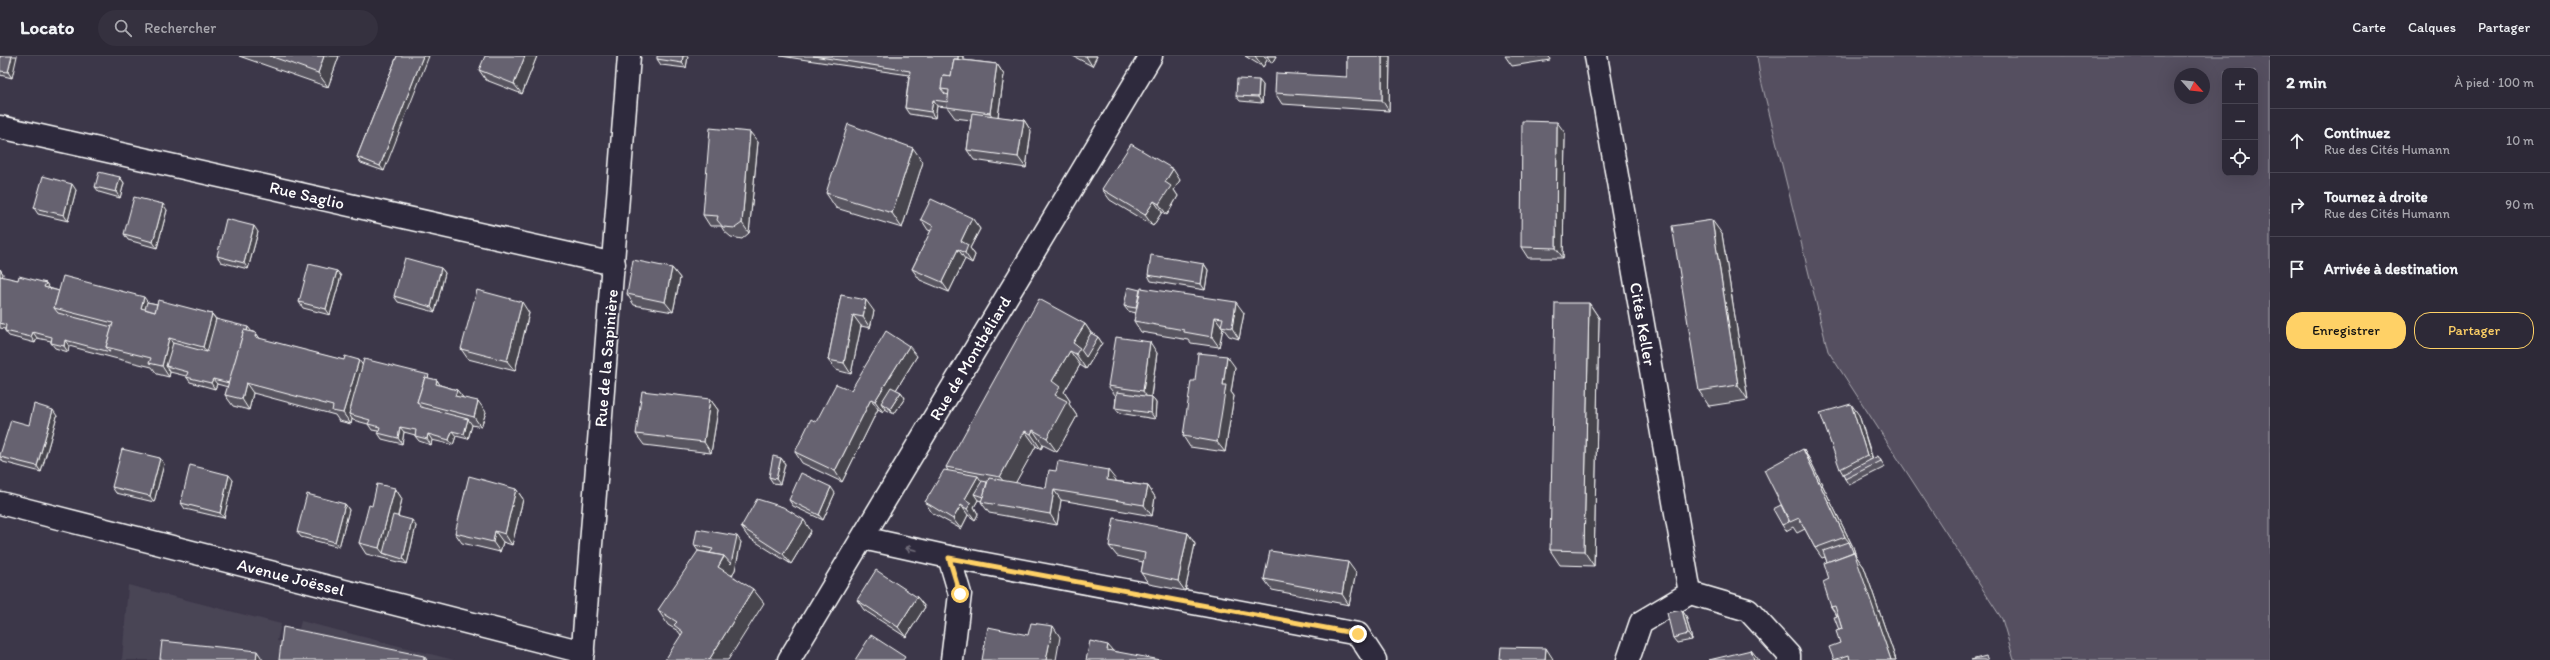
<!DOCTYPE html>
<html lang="fr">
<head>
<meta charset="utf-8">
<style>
  body { margin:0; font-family:Itim,sans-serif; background:#35313f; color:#f1f3f6 }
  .controls { position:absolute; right:12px; top:12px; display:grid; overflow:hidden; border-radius:8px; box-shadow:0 4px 16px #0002 }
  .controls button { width:36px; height:36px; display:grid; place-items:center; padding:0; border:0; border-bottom:1px solid #484552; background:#2d2937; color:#f1f3f6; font:20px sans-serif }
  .compass { position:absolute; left:2174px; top:12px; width:36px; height:36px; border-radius:50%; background:#2d2937; box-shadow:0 4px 16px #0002; rotate:117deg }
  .stop { position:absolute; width:12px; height:12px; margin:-9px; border:3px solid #ffd166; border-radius:50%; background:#fff }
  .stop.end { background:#ffd166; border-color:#fff; box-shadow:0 1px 4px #0008 }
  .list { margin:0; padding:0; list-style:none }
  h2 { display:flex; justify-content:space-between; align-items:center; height:52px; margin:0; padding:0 16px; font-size:17px }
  h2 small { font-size:13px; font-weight:400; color:#a7a6ad }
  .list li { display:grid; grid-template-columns:26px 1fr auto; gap:12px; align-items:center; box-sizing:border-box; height:64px; padding:0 16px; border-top:1px solid #484552 }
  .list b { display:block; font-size:15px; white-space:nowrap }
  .list p { margin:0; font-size:13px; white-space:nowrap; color:#a7a6ad }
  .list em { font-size:13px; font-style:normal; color:#a7a6ad }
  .actions { display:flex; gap:8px; padding:12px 16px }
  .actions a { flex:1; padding:9px 0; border:1px solid #ffd166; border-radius:16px; text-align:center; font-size:14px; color:#ffd166 }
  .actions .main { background:#ffd166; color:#111 }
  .icon { flex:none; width:22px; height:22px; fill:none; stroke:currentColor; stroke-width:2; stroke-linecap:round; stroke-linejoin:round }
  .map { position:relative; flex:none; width:2270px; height:604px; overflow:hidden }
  header { display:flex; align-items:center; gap:24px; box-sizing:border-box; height:56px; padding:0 20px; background:#2d2937; border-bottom:1px solid #484552 }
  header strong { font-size:19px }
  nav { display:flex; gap:22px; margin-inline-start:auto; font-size:14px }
  .search { width:280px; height:36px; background:#35313f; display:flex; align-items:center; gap:10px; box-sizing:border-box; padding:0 14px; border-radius:22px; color:#a7a6ad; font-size:15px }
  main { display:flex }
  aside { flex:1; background:#2d2937 }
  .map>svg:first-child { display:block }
  .built { fill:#494455 }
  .green { fill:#555060; stroke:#aaa8b0; fill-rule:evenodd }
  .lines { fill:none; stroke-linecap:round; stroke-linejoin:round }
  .street-casing { stroke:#fff; stroke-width:25 }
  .secondary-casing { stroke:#fff; stroke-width:25 }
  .street { stroke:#2f2a3d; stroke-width:22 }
  .secondary { stroke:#2f2a3d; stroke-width:22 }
  .wall { fill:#585460; stroke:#fff }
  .shaded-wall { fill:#47454e; stroke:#fff }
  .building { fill:#666270; stroke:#fff }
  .oneway { stroke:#6d6a77 }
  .route { stroke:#ffd166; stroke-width:5 }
  .labels { text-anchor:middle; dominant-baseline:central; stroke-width:3; stroke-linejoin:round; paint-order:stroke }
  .street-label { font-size:17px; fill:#fff; stroke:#2f2a3d }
</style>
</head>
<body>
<header>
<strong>Locato</strong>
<div class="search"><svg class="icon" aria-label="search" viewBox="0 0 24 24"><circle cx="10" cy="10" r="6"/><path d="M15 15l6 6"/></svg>Rechercher</div>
<nav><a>Carte</a><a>Calques</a><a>Partager</a></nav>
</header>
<main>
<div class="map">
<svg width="2270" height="604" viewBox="0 0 2270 604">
  <rect width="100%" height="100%" fill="#3c3749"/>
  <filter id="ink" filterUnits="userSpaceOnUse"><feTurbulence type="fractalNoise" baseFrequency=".025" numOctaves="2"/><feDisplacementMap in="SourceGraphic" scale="8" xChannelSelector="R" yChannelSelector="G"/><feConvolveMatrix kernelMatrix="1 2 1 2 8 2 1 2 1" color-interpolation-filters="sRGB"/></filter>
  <g filter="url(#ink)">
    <polygon class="built" points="128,529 281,568 277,585 295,588 301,565 454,604 122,604"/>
    <path class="green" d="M1757,0h513v604h-256l-12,-41 -174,-268 -68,-275zM2225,15h30v102h-30zM2180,18h24v24h-24z"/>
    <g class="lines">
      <defs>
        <g id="street">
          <polyline points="1596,0 1690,537 1641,566 1628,604"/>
          <polyline points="0,71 614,208"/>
          <polyline points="0,447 583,596"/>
          <polyline points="863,482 949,501 1358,578 1375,604"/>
          <polyline points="949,501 960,538 952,604"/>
          <polyline points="1690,537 1748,554 1789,599 1789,604"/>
          <polyline points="582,604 629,0"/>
        </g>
        <polyline id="secondary" points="789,604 1151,0"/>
      </defs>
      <use href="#street" class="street-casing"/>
      <use href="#secondary" class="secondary-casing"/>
      <use href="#street" class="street"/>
      <use href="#secondary" class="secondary"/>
    </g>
    <g class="wall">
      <polygon points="0,0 12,22 0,19"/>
      <polygon points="239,0 339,0 328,31"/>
      <polygon points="397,0 384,115 361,107 357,101"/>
      <polygon points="537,0 522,38 486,24 479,14"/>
      <polygon points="688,0 686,12 661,9 657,3"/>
      <polygon points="780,0 963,0 963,4 997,8 1004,19 998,61 1024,64 1031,75 1026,112 974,104 967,94 971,64 955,62 947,51 937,50 935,62 909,58 905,52 909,19"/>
      <polygon points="1073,0 1097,0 1092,10"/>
      <polygon points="1245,0 1276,0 1272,7 1267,4 1263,11"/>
      <polygon points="1347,0 1390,0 1389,55 1282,48 1275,37 1347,21"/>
      <polygon points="1505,0 1549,0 1550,4 1512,10"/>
      <polygon points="1263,29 1262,47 1240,45 1236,40"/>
      <polygon points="1565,77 1563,202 1528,202 1521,191"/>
      <polygon points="758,86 749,177 742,183 731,181 724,175 721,170 710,170 703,159"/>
      <polygon points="923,106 902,172 836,152 826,137"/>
      <polygon points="120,121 124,127 120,142 99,136 95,131"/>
      <polygon points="1180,124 1174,134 1178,140 1167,159 1162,156 1153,170 1110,144 1102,133"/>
      <polygon points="76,134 68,165 38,158 34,152"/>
      <polygon points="167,154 157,192 128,184 124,178"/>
      <polygon points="972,162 980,173 970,192 975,199 972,207 965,203 949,236 920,224 912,213 931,175 928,174 921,163"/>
      <polygon points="258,176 248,213 221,206 217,200"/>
      <polygon points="1722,178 1748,344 1709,350 1699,335"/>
      <polygon points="1204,208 1208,214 1205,234 1151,225 1148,219"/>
      <polygon points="441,212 445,217 435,256 398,246 394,240"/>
      <polygon points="672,212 680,222 673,256 634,249 627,238"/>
      <polygon points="0,213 3,218 2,221 18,224 46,227 49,232 59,235 147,246 157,248 212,258 216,263 256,277 260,283 362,309 437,324 440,329 457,334 463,342 486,356 481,371 472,369 468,383 456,380 453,389 432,384 431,389 419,385 415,380 415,379 404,376 402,388 382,383 378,377 378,375 372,374 368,368 353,364 352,363 351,368 339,365 335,359 253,337 249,354 233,350 225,339 228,331 217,328 215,333 190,326 186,320 170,316 169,321 157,318 152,311 114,302 69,290 68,296 55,292 51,287 51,285 37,282 35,287 9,280 5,275 5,273 0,272"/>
      <polygon points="337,215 341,220 330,259 303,252 299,246"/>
      <polygon points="841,239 874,255 870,272 861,270 851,318 836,314 828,304"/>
      <polygon points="1589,247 1599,262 1594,510 1560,509 1550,494"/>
      <polygon points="1124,250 1244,257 1239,283 1229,280 1223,272 1219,291 1191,287 1189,284 1141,276 1134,265 1136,257 1128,255"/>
      <polygon points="529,257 515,315 468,303 461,293"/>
      <polygon points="1085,268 1091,277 1098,281 1102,287 1086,313 1080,309 1064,336 1070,345 1069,348 1077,360 1057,396 1043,389 1041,393 1036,390 1015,427 1046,432 1116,424 1115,425 1148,430 1155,441 1152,460 1061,444 1057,469 989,457 981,446 982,445 978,444 974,451 978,458 975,464 968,459 961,473 932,457 925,446 948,415 946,411"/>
      <polygon points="1157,297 1151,341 1152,341 1156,347 1155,363 1119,357 1115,352 1116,340 1108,330"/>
      <polygon points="917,300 896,334 901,336 905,342 894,358 885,353 883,356 878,353 842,426 802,407 795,396 816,366 851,334"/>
      <polygon points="1235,311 1231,336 1234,340 1225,396 1190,391 1183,380 1195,325"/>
      <polygon points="710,343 718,354 711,397 644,389 636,378"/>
      <polygon points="1859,359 1873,403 1878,400 1885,411 1849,429 1845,423 1843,418 1840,413"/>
      <polygon points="57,360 41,416 3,406 0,401 0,399 29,369"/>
      <polygon points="1803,393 1810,404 1853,491 1856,500 1864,511 1896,604 1834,604 1840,587 1839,574 1837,560 1831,551 1829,523 1827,506 1825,501 1822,502 1815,492 1805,473 1797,477 1793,471 1786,475 1782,469 1781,449"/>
      <polygon points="781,402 785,408 780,428 773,427 769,421"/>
      <polygon points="164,408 154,446 116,437 112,431"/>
      <polygon points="233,424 224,462 185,453 181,447"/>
      <polygon points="395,432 402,443 398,461 416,470 407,508 366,498 359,487"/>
      <polygon points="516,433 523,443 512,489 503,486 500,496 462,487 455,477"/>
      <polygon points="835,437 823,464 793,450 789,444"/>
      <polygon points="345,448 349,454 339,491 301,481 297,476"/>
      <polygon points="741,471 811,475 791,508 748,481"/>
      <polygon points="1188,477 1195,488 1185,535 1149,528 1141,517 1143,506 1117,500 1109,490"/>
      <polygon points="741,486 735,514 732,519 764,547 681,579 678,575 668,569 658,554 710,497 698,495 694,489"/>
      <polygon points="1356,517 1349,549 1272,534 1264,523"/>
      <polygon points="917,541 925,551 906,581 864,554 857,544"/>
      <polygon points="1686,560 1692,584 1677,587 1673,582"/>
    </g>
    <g class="shaded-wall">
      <polygon points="12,0 17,0 12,22 8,16"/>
      <polygon points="324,0 339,0 328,31 318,17"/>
      <polygon points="423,0 429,0 384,115 380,110"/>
      <polygon points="525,0 537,0 522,38 514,28"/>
      <polygon points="683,0 688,0 686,12 682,7"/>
      <polygon points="958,0 963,0 959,31 955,25"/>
      <polygon points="1086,0 1097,0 1092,10"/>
      <polygon points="1255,0 1264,0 1267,4 1263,11"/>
      <polygon points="1267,0 1276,0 1272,7"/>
      <polygon points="1382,0 1390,0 1389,55 1382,44"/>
      <polygon points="997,8 1004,19 997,67 990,57"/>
      <polygon points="1259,24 1263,29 1262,47 1258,41"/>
      <polygon points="933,44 937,50 935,62 931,56"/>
      <polygon points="1024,64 1031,75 1026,112 1018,101"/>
      <polygon points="1557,66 1565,77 1563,202 1556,192"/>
      <polygon points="750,76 758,86 749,177 742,167"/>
      <polygon points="913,92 923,106 902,172 892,157"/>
      <polygon points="1173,113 1180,124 1174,134 1178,140 1167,159 1159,148 1165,126"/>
      <polygon points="120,121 124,127 120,142 116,136"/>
      <polygon points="72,128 76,134 68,165 64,159"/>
      <polygon points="1154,145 1162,156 1153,170 1145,159"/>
      <polygon points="163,148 167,154 157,192 153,186"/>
      <polygon points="972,162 980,173 970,192 975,199 972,207 965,197 961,185"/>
      <polygon points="1712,164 1722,178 1748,344 1738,329"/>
      <polygon points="254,170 258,176 248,213 244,207"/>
      <polygon points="958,193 965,203 949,236 942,226"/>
      <polygon points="1204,208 1208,214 1205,234 1201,228"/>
      <polygon points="441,212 445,217 435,256 431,251"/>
      <polygon points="672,212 680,222 673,256 665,246"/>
      <polygon points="0,213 3,218 0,230"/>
      <polygon points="337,215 341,220 330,259 326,253"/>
      <polygon points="46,227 50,233 44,231"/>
      <polygon points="144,241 151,251 149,258 141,252"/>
      <polygon points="866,244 874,255 870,272 863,261"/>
      <polygon points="522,246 529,257 515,315 507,305"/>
      <polygon points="1236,246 1244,257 1239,283 1232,272"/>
      <polygon points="1589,247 1599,262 1594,510 1584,495"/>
      <polygon points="212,258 219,268 211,301 203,291"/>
      <polygon points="853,259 861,270 851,318 844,307"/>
      <polygon points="1215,261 1223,272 1219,291 1212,281"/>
      <polygon points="1085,268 1095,283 1098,281 1102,287 1086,313 1076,298 1073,287"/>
      <polygon points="248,271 252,276 233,328"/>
      <polygon points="33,276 37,282 35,287 31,281"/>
      <polygon points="256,277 264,288 255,281"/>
      <polygon points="169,282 177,293 166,310 170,316 169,321 162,310"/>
      <polygon points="65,284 69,290 68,296 64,290"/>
      <polygon points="1150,286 1157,297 1150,346 1143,335"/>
      <polygon points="909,290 917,300 886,350 881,347 885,353 883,356 875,345"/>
      <polygon points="1070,295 1080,309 1064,336 1070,345 1069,348 1077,360 1057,396 1047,382 1055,339 1052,325"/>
      <polygon points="1227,300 1235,311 1231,336 1234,340 1225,396 1217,386 1223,329"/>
      <polygon points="359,304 366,314 349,358 352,363 351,368 343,357"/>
      <polygon points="213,323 217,328 215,333 211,327"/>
      <polygon points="437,324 444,335 436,328"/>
      <polygon points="246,327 253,337 249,354 242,343"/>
      <polygon points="457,334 465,344 455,340"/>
      <polygon points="901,336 905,342 894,358 890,353"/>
      <polygon points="1152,341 1156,347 1155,363 1151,357"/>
      <polygon points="710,343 718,354 711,397 704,386"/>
      <polygon points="871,343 878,353 842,426 835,415"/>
      <polygon points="478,345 486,356 481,371 474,361"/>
      <polygon points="1851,348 1859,359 1874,409 1867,399"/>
      <polygon points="53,354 57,360 41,416 37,410"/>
      <polygon points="468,363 472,369 468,383 464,378"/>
      <polygon points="400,371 404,376 402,388 398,382"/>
      <polygon points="1033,374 1043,389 1041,393 1031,378"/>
      <polygon points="452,375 456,380 453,389 449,384"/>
      <polygon points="1025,375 1036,390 1011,435 1000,421"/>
      <polygon points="428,378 432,384 431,389 427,383"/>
      <polygon points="1803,393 1810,404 1853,491 1856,500 1864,511 1896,604 1891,604 1849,486 1845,481"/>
      <polygon points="160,402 164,408 154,446 150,440"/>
      <polygon points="781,402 785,408 780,428 776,423"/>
      <polygon points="1108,414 1116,424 1114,434 1107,424"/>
      <polygon points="229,419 233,424 224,462 220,457"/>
      <polygon points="978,420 985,431 974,438 978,444 974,451 978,458 975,464 967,453 965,443"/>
      <polygon points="1148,430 1155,441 1152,460 1144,449"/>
      <polygon points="831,431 835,437 823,464 819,459"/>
      <polygon points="395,432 402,443 388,499 383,497 379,492"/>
      <polygon points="516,433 523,443 512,489 505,478"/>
      <polygon points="1054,434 1061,444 1057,469 1050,458"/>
      <polygon points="345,448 349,454 339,491 335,486"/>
      <polygon points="961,449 968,459 961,473 953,463"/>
      <polygon points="412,464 416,470 407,508 403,503"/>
      <polygon points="804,464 811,475 791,508 783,498"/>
      <polygon points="495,475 503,486 500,496 493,486"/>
      <polygon points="1188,477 1195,488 1185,535 1178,525"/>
      <polygon points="737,480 741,486 735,514 728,525 718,511"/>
      <polygon points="1348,506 1356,517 1349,549 1342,538"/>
      <polygon points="753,533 764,547 728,604 709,604"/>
      <polygon points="917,541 925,551 906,581 898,571"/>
      <polygon points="1682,554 1686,560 1692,584 1688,578"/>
      <polygon points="1053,570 1060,581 1056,604 1046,604"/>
      <polygon points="1108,589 1116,599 1107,594"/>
      <polygon points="1546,592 1553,603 1553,604 1545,604"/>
      <polygon points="1751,594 1759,604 1754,604"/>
      <polygon points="257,595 263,604 256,604"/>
      <polygon points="424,600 427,604 424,604"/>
    </g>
    <g class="building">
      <polygon points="0,0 12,0 8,16 0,15"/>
      <polygon points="270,0 324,0 318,17"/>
      <polygon points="397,0 423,0 380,110 357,101"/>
      <polygon points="485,0 525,0 514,28 479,14"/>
      <polygon points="657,0 683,0 682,7 657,3"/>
      <polygon points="813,0 958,0 958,3 954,3 951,20 943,19 941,33 945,38 949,39 948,46 933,44 931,56 905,52 910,15"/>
      <polygon points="1347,0 1382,0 1382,44 1275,37 1276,17 1347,21"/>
      <polygon points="954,3 997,8 990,57 947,51 949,34 941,33 943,19 951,20"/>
      <polygon points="1237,23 1259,24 1258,41 1236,40"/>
      <polygon points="972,57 1024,64 1018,101 967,94"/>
      <polygon points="1522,65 1557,66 1556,192 1521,191"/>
      <polygon points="848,68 913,92 892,157 826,137"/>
      <polygon points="710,72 750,76 742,167 735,172 723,171 717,164 718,160 703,159"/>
      <polygon points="1131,88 1173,113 1165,126 1171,130 1159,148 1154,145 1145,159 1102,133"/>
      <polygon points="99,116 120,121 116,136 95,131"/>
      <polygon points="43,120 72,128 64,159 34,152"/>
      <polygon points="134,141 163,148 153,186 124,178"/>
      <polygon points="931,143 972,162 961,185 968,189 965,197 958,193 942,226 912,213 933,170 921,163"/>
      <polygon points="226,163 254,170 244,207 217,200"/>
      <polygon points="1712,164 1738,329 1699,335 1672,170"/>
      <polygon points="1151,199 1204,208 1201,228 1148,219"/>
      <polygon points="405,202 441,212 431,251 394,240"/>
      <polygon points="633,204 672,212 665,246 627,238"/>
      <polygon points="309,208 337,215 326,253 299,246"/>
      <polygon points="0,220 18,224 19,220 46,227 44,231 59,235 54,252 58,257 112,271 106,291 110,296 65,284 64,290 51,287 52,281 33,276 31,281 5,275 6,269 0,267"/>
      <polygon points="63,220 144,241 141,252 155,256 158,244 212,258 203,291 169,282 162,310 149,307 151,302 106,291 113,267 54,252"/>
      <polygon points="1128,231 1140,234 1136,252 1124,250"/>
      <polygon points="1141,232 1236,246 1232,272 1221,270 1223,262 1215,261 1212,281 1184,276 1184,274 1134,265"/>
      <polygon points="477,234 522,246 507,305 461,293"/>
      <polygon points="841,239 866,244 863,261 853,259 844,307 828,304"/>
      <polygon points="1039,243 1085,268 1073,287 1080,292 1076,298 1070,295 1052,325 1060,331 1055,339 1067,345 1047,382 1033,374 1031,378 1025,375 1000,421 946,411"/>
      <polygon points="147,246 157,248 155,256 145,253"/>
      <polygon points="1555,247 1589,247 1584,495 1550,494"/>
      <polygon points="216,263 248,271 247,275 244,274 229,327 213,323 211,327 186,321 188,316 166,310 173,287 207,296"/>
      <polygon points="244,274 256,277 255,281 297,292 344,304 345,300 359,304 343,357 332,355 333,350 246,327 242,343 225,339"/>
      <polygon points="886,275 909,290 875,345 871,343 835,415 795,396 811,363 816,366 836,328 851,334"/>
      <polygon points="1091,277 1098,281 1086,301 1081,294"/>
      <polygon points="1116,281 1150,286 1143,335 1108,330"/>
      <polygon points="1198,297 1227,300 1223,329 1226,329 1217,386 1183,380 1191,325 1195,325"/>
      <polygon points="364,303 429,319 428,322 425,321 417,346 421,351 468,363 464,378 452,375 449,384 428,378 427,383 415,380 416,374 400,371 398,382 378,377 380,371 368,368 370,364 349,358"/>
      <polygon points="425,321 437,324 436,328 457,334 455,340 478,345 474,361 417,346"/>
      <polygon points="891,331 901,336 890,353 881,347"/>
      <polygon points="642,335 710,343 704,386 636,378"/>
      <polygon points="1117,336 1152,341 1151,357 1115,352"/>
      <polygon points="34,348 53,354 37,410 0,401 0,399 11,364 29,369"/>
      <polygon points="1851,348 1867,399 1840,413 1820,357"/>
      <polygon points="122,393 160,402 150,440 112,431"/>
      <polygon points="1803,393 1845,481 1815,492 1799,462 1790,466 1764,414"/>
      <polygon points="773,400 781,402 776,423 769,421"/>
      <polygon points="1878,400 1881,405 1845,423 1843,418"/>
      <polygon points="1058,405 1108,414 1107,424 1148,430 1144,449 1054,434 1050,458 981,446 989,422 1046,432 1049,414 1056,415"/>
      <polygon points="190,409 229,419 220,457 181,447"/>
      <polygon points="944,414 978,420 965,443 971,447 967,453 961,449 953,463 925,446"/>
      <polygon points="801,417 831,431 819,459 789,444"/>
      <polygon points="469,420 516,433 505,478 495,475 493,486 455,477"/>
      <polygon points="982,425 987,426 983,441 974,438"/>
      <polygon points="377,428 395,432 379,492 359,487 369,449 372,450"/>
      <polygon points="307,438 345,448 335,486 297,476"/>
      <polygon points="757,443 783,451 804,464 783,498 741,471"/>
      <polygon points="1781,449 1789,466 1782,469 1773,453"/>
      <polygon points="393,459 412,464 403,503 383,497"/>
      <polygon points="1114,462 1188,477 1178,525 1141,517 1145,497 1109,490"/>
      <polygon points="697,473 737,480 731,508 724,500 710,497 713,493 694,489"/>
      <polygon points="1849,486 1853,496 1827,506 1823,495"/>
      <polygon points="698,495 724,500 718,511 753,533 709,604 665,604 683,576 674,569 677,566 658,554"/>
      <polygon points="1270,495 1348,506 1342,538 1264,523"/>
      <polygon points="1854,496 1891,604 1850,604 1849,599 1834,604 1829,591 1840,587 1836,575 1842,573 1835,550 1831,551 1823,526 1829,523 1824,507"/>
      <polygon points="876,514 917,541 898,571 857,544"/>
      <polygon points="1682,554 1688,578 1673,582 1667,557"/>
      <polygon points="1838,560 1842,573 1839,574 1834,561"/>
      <polygon points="1031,567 1053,570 1046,604 982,604 988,571 1028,579"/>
      <polygon points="283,571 424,600 424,604 279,604"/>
      <polygon points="871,579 905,601 903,604 855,604"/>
      <polygon points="162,585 257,595 256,604 166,604 160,603"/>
      <polygon points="1090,585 1108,589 1107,594 1161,604 1086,604"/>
      <polygon points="1501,591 1546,592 1545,604 1500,604"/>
      <polygon points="1751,594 1754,604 1709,604"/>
      <polygon points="1986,600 1988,604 1971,604"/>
    </g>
    <defs><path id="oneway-shaft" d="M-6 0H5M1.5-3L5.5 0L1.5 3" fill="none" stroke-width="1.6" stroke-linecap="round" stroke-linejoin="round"/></defs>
    <use class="oneway" href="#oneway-shaft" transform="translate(911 493) rotate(-167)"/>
  </g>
  <g class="lines" filter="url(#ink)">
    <polyline class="route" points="960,538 949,502 1358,578"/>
  </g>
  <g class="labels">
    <g class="street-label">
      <text transform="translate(307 139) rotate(13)">Rue Saglio</text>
      <text transform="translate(1643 268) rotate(80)">Cités Keller</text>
      <text transform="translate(606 302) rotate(-85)">Rue de la Sapinière</text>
      <text transform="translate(970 302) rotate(-59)">Rue de Montbéliard</text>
      <text transform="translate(291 521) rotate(14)">Avenue Joëssel</text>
    </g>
  </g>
</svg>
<div class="controls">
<button>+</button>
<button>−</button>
<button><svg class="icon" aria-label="locate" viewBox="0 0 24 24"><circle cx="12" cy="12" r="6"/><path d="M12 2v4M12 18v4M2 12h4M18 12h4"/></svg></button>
</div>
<svg class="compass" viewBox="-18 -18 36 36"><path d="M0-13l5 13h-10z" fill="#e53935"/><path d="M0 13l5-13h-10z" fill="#a7a6ad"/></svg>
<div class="stop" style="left:960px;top:538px"></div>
<div class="stop end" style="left:1358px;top:578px"></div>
</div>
<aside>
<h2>2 min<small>À pied · 100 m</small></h2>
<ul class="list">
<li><svg class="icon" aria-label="ahead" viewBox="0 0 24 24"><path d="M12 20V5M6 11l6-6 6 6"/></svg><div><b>Continuez</b><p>Rue des Cités Humann</p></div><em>10 m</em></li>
<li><svg class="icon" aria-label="right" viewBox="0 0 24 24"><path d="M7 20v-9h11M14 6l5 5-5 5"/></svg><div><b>Tournez à droite</b><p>Rue des Cités Humann</p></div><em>90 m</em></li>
<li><svg class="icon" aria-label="arrive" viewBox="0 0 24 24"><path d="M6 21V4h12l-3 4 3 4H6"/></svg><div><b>Arrivée à destination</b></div></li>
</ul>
<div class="actions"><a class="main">Enregistrer</a><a>Partager</a></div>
</aside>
</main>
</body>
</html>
